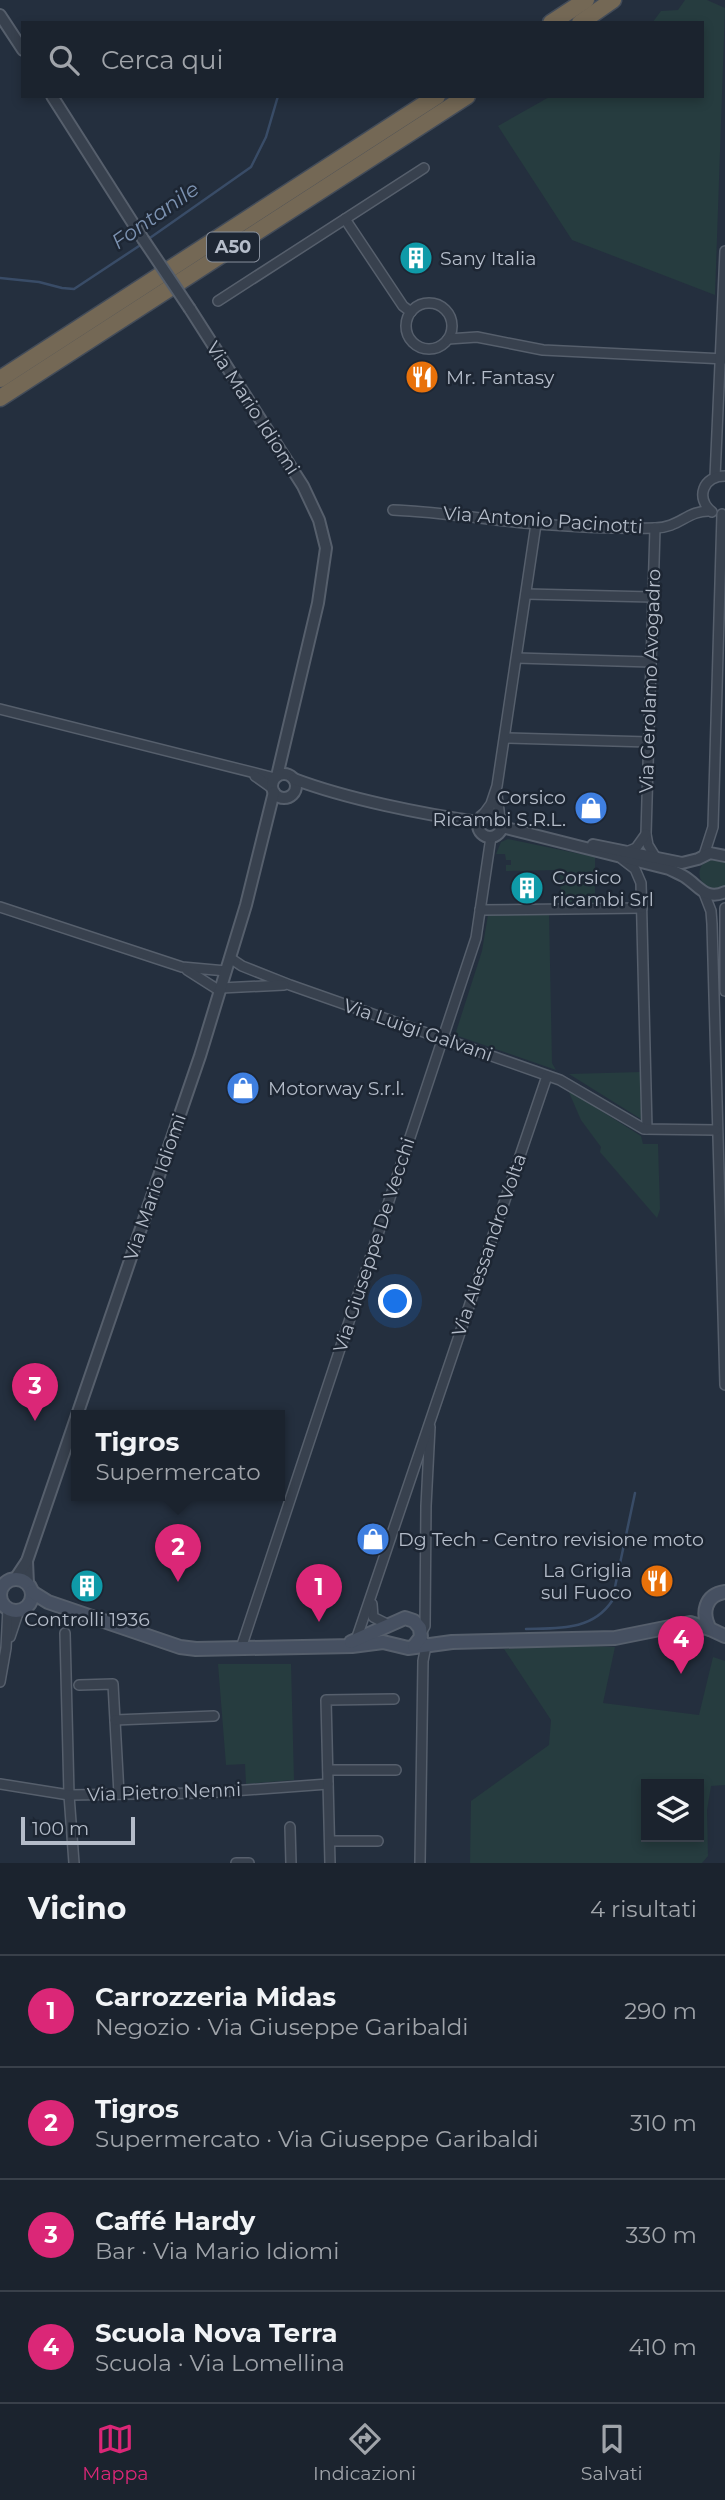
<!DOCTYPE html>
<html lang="it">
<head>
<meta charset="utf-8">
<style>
  body { margin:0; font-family:Montserrat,sans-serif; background:#282f3a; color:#f1f3f6 }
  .controls { position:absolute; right:21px; bottom:21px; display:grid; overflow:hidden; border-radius:0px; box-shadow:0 4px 10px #0003 }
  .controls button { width:63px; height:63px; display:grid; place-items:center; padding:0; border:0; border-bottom:2px solid #39404a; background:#1b232e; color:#f1f3f6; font:35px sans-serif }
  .scale { position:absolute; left:21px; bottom:18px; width:114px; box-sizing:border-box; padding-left:7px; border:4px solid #b4bcc9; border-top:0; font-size:19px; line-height:24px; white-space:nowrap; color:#b4bcc9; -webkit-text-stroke:5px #1d2633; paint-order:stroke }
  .you { position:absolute; left:396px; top:1302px; width:24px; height:24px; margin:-18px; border:5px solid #fff; border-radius:50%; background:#1a73e8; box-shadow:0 0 0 10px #1a73e833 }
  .badge { display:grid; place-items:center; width:46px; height:46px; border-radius:50%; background:#db2777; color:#fff; font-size:23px; font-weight:700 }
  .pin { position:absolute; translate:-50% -58px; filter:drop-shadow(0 2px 4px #0008) }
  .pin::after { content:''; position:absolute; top:37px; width:24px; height:21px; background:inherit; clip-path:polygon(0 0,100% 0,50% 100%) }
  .popup { position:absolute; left:71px; top:1410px; width:214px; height:91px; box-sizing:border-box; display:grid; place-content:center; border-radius:0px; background:#1b232e; filter:drop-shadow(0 2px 5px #0005); font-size:23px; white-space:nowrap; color:#a0a4aa }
  .popup b { font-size:26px; color:#f1f3f6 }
  .popup::after { content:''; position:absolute; left:50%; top:100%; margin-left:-14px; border:14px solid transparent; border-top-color:#1b232e }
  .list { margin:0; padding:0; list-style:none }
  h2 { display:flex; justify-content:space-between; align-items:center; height:91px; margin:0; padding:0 28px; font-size:30px }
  h2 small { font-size:23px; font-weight:400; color:#a0a4aa }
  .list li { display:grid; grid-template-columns:46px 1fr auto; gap:21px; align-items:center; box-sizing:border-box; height:112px; padding:0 28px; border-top:2px solid #39404a }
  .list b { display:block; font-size:26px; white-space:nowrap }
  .list p { margin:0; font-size:23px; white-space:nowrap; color:#a0a4aa }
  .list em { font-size:23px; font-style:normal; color:#a0a4aa }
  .icon { flex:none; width:38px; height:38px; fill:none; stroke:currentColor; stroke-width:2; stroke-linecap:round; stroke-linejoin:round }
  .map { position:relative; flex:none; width:725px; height:1863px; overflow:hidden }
  .search { position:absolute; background:#1b232e; box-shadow:0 4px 10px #0003; left:21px; right:21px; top:21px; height:77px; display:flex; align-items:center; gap:18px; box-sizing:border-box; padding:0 24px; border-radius:0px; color:#a0a4aa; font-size:26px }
  .sheet { height:539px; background:#1b232e }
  nav { display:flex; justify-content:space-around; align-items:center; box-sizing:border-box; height:98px; border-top:2px solid #39404a; background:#1b232e; font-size:19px; color:#a0a4aa }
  nav a { display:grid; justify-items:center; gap:4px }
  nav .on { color:#db2777 }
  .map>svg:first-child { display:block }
  .green { fill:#263c3f; fill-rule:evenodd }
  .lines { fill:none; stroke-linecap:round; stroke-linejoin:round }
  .stream { stroke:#394c67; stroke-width:2.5 }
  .minor-casing { stroke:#565f6c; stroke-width:12 }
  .tertiary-casing { stroke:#565f6c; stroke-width:14 }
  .secondary-casing { stroke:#565f6c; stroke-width:16 }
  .motorway-casing { stroke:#434c59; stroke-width:19 }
  .minor { stroke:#38414e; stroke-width:9 }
  .tertiary { stroke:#38414e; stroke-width:10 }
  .secondary { stroke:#465061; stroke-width:12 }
  .motorway { stroke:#746855; stroke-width:16 }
  .tertiary-bridge-casing { stroke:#565f6c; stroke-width:14; stroke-linecap:butt }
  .tertiary-bridge { stroke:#38414e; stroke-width:10 }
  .labels { text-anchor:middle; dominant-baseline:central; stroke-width:5; stroke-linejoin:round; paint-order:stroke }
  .shield { fill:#1d2633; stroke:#878f9c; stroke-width:2 }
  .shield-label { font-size:18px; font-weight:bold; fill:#b4bcc9 }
  .poi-label { font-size:19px; fill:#b4bcc9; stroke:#1d2633; text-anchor:start }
  .street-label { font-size:19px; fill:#b4bcc9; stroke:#1d2633 }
  .water-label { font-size:21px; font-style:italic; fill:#7c92b1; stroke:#1d2633 }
</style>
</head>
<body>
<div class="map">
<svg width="725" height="1863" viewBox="0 0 725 1863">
  <rect width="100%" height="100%" fill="#242f3e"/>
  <g class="green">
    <polygon points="685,0 707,0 725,8 715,295 572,240 498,126 551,96 702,96 702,23 652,23 661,11 678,10"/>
    <polygon points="508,839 595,857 595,903 561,904 560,870 506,871 506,865 511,865 511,860 506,860 505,854 496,854 501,842"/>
    <path d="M713,858l12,4v25l-5,2 -14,-2c-11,-11 -8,-25 7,-29z"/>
    <polygon points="549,913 552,1063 556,1070 455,1035 482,951 488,915"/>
    <polygon points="641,1072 641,1119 569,1074"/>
    <polygon points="568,1090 641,1136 643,1144 658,1144 660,1209 657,1218 600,1152 601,1147 581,1120"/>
    <path d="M564,1645l51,2 -12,56 96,12 14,-58 12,4v124l-14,1 -4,24 1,46 -6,7h-232l1,-62 78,-56 2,-25 -47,-71zM646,1784h53v53h-53z"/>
    <polygon points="218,1664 291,1664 294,1780 246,1784 245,1764 226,1765"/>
  </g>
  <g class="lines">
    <g class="stream">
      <polyline points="147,240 251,167 266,137 278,96"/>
      <polyline points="0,278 39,282 62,288 74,289 142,244"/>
      <path d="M526,1629c32,-1 66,2 86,-28l23,-108"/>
    </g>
    <defs>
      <g id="minor">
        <polyline points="345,219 403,306 411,312"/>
        <polyline points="218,301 424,168"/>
        <circle cx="429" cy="326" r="23"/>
        <polyline points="448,339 477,337 543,350 725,359"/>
        <polyline points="715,477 725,251"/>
        <path d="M393,510c49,2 96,10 144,14 39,3 79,5 118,4 24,0 33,-18 55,-17"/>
        <path d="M712,512c-17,-14 -9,-36 13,-36"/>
        <polyline points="655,528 646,834 648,845 656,858"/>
        <polyline points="526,594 653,597"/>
        <polyline points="517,658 651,662"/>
        <polyline points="0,709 275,778"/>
        <polyline points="505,738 649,742"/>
        <polyline points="255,776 272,788"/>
        <polyline points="497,795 500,818"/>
        <polyline points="483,815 491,804 497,786 536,524"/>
        <polyline points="629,851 636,848 646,834"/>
        <polyline points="704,855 713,827 722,514"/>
        <polyline points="622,859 635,869 641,883 647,1129"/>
        <polyline points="704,893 711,911 712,924 725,1385"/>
        <polyline points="0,907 182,967 226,971"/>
        <polyline points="725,908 725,991"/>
        <polyline points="480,910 642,908"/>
        <polyline points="230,958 242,966 290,985 560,1080 644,1129 716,1130"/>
        <polyline points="187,970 220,991"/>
        <polyline points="221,988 284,985"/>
        <polyline points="0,1598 1,1598"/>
        <polyline points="372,1604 373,1617 389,1625"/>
        <polyline points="65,1633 69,1795 74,1863"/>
        <polyline points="421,1633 425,1626 426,1506 430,1427"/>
        <polyline points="10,1637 19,1610"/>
        <polyline points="356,1640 547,1076"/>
        <polyline points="241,1648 476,938 491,837"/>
        <polyline points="0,1682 6,1648 8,1608"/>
        <polyline points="79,1685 113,1684 119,1794"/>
        <polyline points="115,1720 214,1716"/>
        <polyline points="328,1770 396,1770"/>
        <polyline points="0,1784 69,1795 205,1793 328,1784"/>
        <polyline points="290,1827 291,1863"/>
        <polyline points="330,1841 378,1841"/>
        <polyline points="236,1863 249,1863"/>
        <polyline points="330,1863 326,1700 394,1699"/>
        <polyline points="420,1863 423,1661 426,1646 424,1642"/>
      </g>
      <g id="tertiary">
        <polyline points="0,15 23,50"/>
        <polyline points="52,96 143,239"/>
        <polyline points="190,309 303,486 319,520 326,548 318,603 277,776"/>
        <circle cx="284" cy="786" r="12"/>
        <path d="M294,779c53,20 128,35 184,43"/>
        <circle cx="490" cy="825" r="12"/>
        <path d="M502,827l167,42c6,3 11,5 16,8 14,9 21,24 40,15"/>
        <polyline points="593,845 682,863 698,859 710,853 725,856"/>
        <polyline points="27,1561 28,1584"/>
        <polyline points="15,1579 27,1561 200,1056 246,905 274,792"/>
      </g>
      <g id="secondary">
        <circle cx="16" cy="1595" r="16"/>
        <polyline points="32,1592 48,1602 180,1647 196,1649 352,1646 383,1642 408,1648 452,1642 615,1638 690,1623 710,1629"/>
        <path d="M725,1592c-20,3 -24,21 -15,37l15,7"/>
        <polyline points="351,1642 405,1618 414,1621 420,1628 421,1637 414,1646"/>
      </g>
      <g id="motorway">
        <polyline points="551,23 586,0"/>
        <polyline points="580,23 613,0"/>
        <polyline points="0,379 437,96"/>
        <polyline points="0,398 467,96"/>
      </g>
    </defs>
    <use href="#minor" class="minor-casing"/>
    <use href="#tertiary" class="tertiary-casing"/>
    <use href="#secondary" class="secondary-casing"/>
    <use href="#motorway" class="motorway-casing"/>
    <use href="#minor" class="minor"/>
    <use href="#tertiary" class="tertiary"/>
    <use href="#secondary" class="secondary"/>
    <use href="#motorway" class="motorway"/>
    <defs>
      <polyline id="tertiary-bridge" points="143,239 190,309"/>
    </defs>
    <use href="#tertiary-bridge" class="tertiary-bridge-casing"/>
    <use href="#tertiary-bridge" class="tertiary-bridge"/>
  </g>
  <defs>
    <symbol id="building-disc" viewBox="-11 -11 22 22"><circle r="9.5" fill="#0f9aa8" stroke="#1d2633"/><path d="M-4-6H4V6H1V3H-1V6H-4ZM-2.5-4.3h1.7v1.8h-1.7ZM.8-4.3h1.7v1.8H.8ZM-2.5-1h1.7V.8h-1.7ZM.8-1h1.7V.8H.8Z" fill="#fff"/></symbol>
    <symbol id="restaurant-disc" viewBox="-11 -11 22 22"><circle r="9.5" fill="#e8710a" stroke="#1d2633"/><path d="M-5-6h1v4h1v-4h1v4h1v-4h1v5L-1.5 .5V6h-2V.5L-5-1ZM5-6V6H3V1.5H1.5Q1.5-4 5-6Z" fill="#fff"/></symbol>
    <symbol id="shop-disc" viewBox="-11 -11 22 22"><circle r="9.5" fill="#3f7fe0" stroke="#1d2633"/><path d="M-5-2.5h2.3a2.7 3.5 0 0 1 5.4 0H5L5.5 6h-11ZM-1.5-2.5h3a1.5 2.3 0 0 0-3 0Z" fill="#fff"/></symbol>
  </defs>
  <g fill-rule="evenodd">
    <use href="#building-disc" x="397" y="239" width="38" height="38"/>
    <use href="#restaurant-disc" x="403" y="358" width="38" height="38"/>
    <use href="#shop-disc" x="572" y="789" width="38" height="38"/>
    <use href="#building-disc" x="508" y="869" width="38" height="38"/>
    <use href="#shop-disc" x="224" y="1069" width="38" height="38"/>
    <use href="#shop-disc" x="354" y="1520" width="38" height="38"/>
    <use href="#restaurant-disc" x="638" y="1562" width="38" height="38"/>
    <use href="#building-disc" x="68" y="1567" width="38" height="38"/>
  </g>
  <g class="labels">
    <rect class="shield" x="207" y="232.5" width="52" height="29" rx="5"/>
    <g class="shield-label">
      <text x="233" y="247">A50</text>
    </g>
    <g class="poi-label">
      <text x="440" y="258">Sany Italia</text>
      <text x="446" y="377">Mr. Fantasy</text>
      <text x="566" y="797" text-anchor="end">Corsico<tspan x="566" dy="22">Ricambi S.R.L.</tspan></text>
      <text x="552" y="877">Corsico<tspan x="552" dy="22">ricambi Srl</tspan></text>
      <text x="268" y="1088">Motorway S.r.l.</text>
      <text x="398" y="1539">Dg Tech - Centro revisione moto</text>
      <text x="632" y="1570" text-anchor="end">La Griglia<tspan x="632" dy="22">sul Fuoco</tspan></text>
      <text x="87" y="1619" text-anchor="middle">Controlli 1936</text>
    </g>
    <g class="street-label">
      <text transform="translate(253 408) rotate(57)">Via Mario Idiomi</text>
      <text transform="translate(543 520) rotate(4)">Via Antonio Pacinotti</text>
      <text transform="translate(650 681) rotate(-88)">Via Gerolamo Avogadro</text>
      <text transform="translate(418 1030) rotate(19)">Via Luigi Galvani</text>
      <text transform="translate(155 1187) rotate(-71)">Via Mario Idiomi</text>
      <text transform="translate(374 1245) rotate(-72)">Via Giuseppe De Vecchi</text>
      <text transform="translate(489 1245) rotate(-71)">Via Alessandro Volta</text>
      <text transform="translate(164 1792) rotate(-2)">Via Pietro Nenni</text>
    </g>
    <g class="water-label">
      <text transform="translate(155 215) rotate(-35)">Fontanile</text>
    </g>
  </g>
</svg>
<div class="controls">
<button><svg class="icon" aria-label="layers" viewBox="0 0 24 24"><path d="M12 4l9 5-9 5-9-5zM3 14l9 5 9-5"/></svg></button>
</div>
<div class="scale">100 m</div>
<div class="you"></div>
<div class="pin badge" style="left:319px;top:1622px">1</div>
<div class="pin badge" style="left:178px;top:1582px">2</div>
<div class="popup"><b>Tigros</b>Supermercato</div>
<div class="pin badge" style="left:35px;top:1421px">3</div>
<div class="pin badge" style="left:681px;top:1674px">4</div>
<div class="search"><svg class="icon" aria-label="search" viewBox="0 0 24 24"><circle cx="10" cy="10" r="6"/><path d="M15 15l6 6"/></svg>Cerca qui</div>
</div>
<section class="sheet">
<h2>Vicino<small>4 risultati</small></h2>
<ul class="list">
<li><span class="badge">1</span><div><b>Carrozzeria Midas</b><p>Negozio · Via Giuseppe Garibaldi</p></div><em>290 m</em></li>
<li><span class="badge">2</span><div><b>Tigros</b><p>Supermercato · Via Giuseppe Garibaldi</p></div><em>310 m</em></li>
<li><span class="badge">3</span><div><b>Caffé Hardy</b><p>Bar · Via Mario Idiomi</p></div><em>330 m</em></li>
<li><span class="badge">4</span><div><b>Scuola Nova Terra</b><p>Scuola · Via Lomellina</p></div><em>410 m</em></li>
</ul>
</section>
<nav>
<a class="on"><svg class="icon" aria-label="map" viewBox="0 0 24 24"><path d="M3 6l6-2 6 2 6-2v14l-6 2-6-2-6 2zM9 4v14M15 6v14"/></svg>Mappa</a>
<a><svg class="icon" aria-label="directions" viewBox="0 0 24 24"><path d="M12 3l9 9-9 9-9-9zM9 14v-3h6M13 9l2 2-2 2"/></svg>Indicazioni</a>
<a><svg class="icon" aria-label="saved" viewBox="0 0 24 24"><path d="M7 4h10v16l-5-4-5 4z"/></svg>Salvati</a>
</nav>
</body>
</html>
